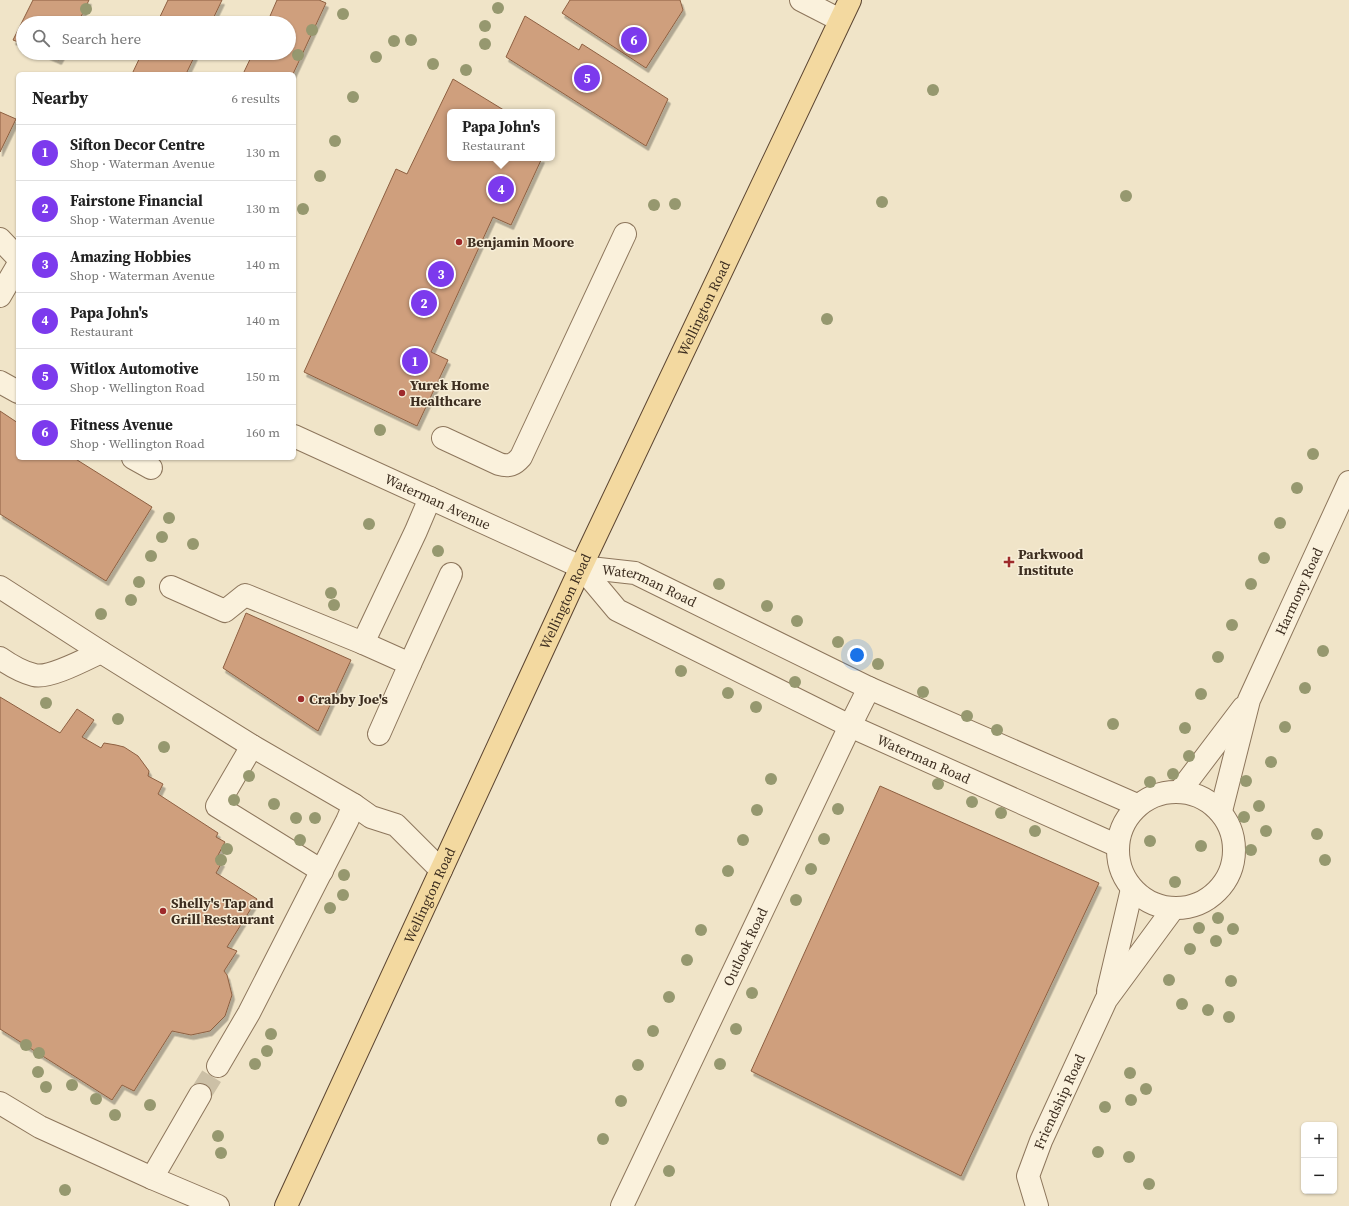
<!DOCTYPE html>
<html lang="en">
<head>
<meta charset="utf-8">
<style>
  body { margin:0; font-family:"Source Serif 4",serif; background:#f2f2f2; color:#222 }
  .controls { position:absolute; right:12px; bottom:12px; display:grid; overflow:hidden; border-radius:6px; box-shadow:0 1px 3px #0004 }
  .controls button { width:36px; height:36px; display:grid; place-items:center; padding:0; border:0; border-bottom:1px solid #e0e0e0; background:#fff; color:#222; font:20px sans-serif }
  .you { position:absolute; left:857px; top:655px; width:14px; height:14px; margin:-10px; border:3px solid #fff; border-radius:50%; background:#1a73e8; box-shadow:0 0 0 6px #1a73e833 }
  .badge { display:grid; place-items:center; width:26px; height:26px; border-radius:50%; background:#7c3aed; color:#fff; font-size:13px; font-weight:700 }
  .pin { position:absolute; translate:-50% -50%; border:2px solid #fff; box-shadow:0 1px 4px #0006 }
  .popup { position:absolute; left:447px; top:109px; width:108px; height:52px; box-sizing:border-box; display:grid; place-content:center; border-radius:6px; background:#fff; filter:drop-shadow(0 1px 3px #0005); font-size:13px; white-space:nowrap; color:#767676 }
  .popup b { font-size:15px; color:#222 }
  .popup::after { content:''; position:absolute; left:50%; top:100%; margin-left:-8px; border:8px solid transparent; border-top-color:#fff }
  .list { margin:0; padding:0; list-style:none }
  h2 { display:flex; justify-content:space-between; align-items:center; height:52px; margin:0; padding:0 16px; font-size:17px }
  h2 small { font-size:13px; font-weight:400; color:#767676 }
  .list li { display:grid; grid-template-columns:26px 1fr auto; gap:12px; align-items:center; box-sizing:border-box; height:56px; padding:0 16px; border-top:1px solid #e0e0e0 }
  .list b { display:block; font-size:15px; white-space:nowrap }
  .list p { margin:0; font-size:13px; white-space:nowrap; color:#767676 }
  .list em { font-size:13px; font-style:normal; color:#767676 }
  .icon { flex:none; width:22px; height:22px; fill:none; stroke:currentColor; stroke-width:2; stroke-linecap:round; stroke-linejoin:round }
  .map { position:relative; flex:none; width:1349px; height:1206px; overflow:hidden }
  .search { position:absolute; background:#fff; box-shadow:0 1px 3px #0004; left:16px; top:16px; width:280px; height:44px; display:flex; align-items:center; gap:10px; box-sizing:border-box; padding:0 14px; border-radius:22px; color:#767676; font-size:15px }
  .panel { position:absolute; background:#fff; box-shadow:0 1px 3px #0004; left:16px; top:72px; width:280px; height:388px; border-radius:6px }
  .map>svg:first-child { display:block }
  .building { fill:#cf9f7d; stroke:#8d5f41; filter:url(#shadow) }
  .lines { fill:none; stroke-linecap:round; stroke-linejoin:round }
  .minor-tunnel { stroke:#ccc0a6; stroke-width:22; stroke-dasharray:22 11; stroke-linecap:butt }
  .minor-casing { stroke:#8d765c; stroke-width:24 }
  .major-casing { stroke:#5b4430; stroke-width:24 }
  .minor { stroke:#faf1dc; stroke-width:22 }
  .major { stroke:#f3d9a0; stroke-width:22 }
  .tree { fill:#96986f }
  .poi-dot { fill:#9e2a2b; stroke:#f7eed8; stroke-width:1.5 }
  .labels { text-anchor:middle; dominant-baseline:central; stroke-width:3; stroke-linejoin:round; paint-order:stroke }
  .poi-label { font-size:14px; font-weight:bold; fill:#3d2e20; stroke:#f7eed8; text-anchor:start }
  .street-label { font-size:14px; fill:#3d2e20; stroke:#f7eed8 }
</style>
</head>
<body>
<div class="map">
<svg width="1349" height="1206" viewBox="0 0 1349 1206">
  <defs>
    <filter id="shadow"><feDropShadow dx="2.5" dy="4.5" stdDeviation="0" flood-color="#0004"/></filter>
  </defs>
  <rect width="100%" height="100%" fill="#f0e4c8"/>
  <g class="building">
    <polygon points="33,0 89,0 78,23 23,23 23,44 13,40"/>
    <polygon points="168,0 222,0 211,23 157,23"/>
    <polygon points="277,0 319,0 326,3 293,74 243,74 253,53 289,53 289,23 267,23"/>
    <polygon points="570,0 680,0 683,10 646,68 562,13"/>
    <polygon points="525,16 579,50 582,44 668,99 646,146 506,57"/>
    <polygon points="43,53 63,53 59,60"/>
    <polygon points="142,53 196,53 186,74 132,74"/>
    <polygon points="453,79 507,112 450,112 450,158 542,158 511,225 493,217 431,352 448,360 417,426 304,372 396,169 407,174"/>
    <polygon points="0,112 16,119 0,152"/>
    <polygon points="0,411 18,423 18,458 74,458 152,507 106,581 0,514"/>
    <polygon points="246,613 351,660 318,731 223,668"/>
    <polygon points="0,697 60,733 77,709 94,720 82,737 101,748 104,743 116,745 124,747 138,756 149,771 148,776 163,784 158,794 218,833 216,837 225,842 216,859 222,862 216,873 257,899 227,947 237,951 224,971 227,975 232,995 225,1016 210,1031 191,1035 172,1031 134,1091 122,1085 112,1100 0,1029"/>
    <polygon points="880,786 1099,883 961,1176 751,1071"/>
  </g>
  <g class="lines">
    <polyline class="minor-tunnel" points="200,1095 218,1066"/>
    <defs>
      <g id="minor">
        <polyline points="801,0 840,20"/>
        <polyline points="0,239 18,258"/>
        <polyline points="0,296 18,265"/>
        <polyline points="0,382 18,392"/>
        <path id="s1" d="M294,436l287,131 54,6 234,115 268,117"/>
        <path d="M443,438l56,26c10,3 15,1 22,-7l104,-223"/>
        <polyline points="133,458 151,468"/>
        <path id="s2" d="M581,567l36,43 233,116 268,120"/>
        <polyline points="0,587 101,652 252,746 354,805 371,817 396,825 441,870"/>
        <polyline points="171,587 225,611 245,595 363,643 416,531 430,498"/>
        <polyline points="363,643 410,664 379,734"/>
        <path d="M0,658c10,7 22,14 34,17 15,4 52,-16 67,-23"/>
        <polyline points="410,664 451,574"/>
        <polyline points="252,746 217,806 322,871"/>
        <polyline points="1180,791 1243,708"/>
        <circle cx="1176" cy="850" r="58"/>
        <path id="s3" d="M1221,811l28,-111 100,-218"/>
        <polyline points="1108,991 1132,889"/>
        <polyline points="218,1066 249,1013 347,821 354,805"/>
        <polyline points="0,1103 40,1127 152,1178 218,1206"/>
        <polyline points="152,1178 200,1095"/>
        <path id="s4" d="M622,1206l228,-480 19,-38"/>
        <path id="s5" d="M1037,1206l-9,-30 13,-35 65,-141 67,-91"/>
      </g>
      <g id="major">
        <path id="s6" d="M286,1206l295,-639 269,-567"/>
      </g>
    </defs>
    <use href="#minor" class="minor-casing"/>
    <use href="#major" class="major-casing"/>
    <use href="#minor" class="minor"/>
    <use href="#major" class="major"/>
  </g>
  <g class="tree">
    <circle cx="498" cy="8" r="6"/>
    <circle cx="86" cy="9" r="6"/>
    <circle cx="343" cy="14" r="6"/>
    <circle cx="485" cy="26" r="6"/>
    <circle cx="312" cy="30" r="6"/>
    <circle cx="411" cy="40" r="6"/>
    <circle cx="394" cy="41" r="6"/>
    <circle cx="485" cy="44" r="6"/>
    <circle cx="298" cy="55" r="6"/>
    <circle cx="376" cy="57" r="6"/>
    <circle cx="433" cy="64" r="6"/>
    <circle cx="466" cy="70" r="6"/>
    <circle cx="933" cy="90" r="6"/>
    <circle cx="353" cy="97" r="6"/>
    <circle cx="335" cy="141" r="6"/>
    <circle cx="320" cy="176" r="6"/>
    <circle cx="1126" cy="196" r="6"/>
    <circle cx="882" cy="202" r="6"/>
    <circle cx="675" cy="204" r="6"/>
    <circle cx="654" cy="205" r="6"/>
    <circle cx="303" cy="209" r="6"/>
    <circle cx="827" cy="319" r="6"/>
    <circle cx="380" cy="430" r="6"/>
    <circle cx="1313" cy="454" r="6"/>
    <circle cx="1297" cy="488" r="6"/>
    <circle cx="169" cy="518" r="6"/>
    <circle cx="1280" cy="523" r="6"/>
    <circle cx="369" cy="524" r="6"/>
    <circle cx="162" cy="537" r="6"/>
    <circle cx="193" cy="544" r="6"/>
    <circle cx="438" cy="551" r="6"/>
    <circle cx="151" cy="556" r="6"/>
    <circle cx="1264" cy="558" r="6"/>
    <circle cx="139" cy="582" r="6"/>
    <circle cx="719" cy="584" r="6"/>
    <circle cx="1251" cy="584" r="6"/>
    <circle cx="331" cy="593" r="6"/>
    <circle cx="131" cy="600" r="6"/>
    <circle cx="334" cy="605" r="6"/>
    <circle cx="767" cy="606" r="6"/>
    <circle cx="101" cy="614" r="6"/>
    <circle cx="797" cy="621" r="6"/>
    <circle cx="1232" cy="625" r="6"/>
    <circle cx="838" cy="642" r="6"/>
    <circle cx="1323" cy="651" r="6"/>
    <circle cx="1218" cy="657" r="6"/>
    <circle cx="878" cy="664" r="6"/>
    <circle cx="681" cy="671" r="6"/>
    <circle cx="795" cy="682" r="6"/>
    <circle cx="1305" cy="688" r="6"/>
    <circle cx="923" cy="692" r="6"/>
    <circle cx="728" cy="693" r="6"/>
    <circle cx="1201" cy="694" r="6"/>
    <circle cx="46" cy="703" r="6"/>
    <circle cx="756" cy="707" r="6"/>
    <circle cx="967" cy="716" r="6"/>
    <circle cx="118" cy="719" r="6"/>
    <circle cx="1113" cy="724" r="6"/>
    <circle cx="1285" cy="727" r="6"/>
    <circle cx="1185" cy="728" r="6"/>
    <circle cx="997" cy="730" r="6"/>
    <circle cx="164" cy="747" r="6"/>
    <circle cx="1189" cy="756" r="6"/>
    <circle cx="1271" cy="762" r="6"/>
    <circle cx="1173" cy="774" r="6"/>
    <circle cx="249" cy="776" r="6"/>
    <circle cx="771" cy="779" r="6"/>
    <circle cx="1246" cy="781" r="6"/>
    <circle cx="1150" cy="782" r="6"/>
    <circle cx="938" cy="784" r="6"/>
    <circle cx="234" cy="800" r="6"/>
    <circle cx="972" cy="802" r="6"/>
    <circle cx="274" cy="804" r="6"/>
    <circle cx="1259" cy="806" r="6"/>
    <circle cx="838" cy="809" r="6"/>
    <circle cx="757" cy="810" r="6"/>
    <circle cx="1001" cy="813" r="6"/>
    <circle cx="1244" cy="817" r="6"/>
    <circle cx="296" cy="818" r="6"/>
    <circle cx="315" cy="818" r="6"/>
    <circle cx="1035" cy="831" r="6"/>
    <circle cx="1266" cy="831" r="6"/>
    <circle cx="1317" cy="834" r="6"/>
    <circle cx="824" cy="839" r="6"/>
    <circle cx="300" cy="840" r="6"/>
    <circle cx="743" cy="840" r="6"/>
    <circle cx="1150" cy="841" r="6"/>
    <circle cx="1201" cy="846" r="6"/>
    <circle cx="227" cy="849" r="6"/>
    <circle cx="1251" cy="850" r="6"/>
    <circle cx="221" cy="860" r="6"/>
    <circle cx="1325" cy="860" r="6"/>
    <circle cx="811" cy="869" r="6"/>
    <circle cx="728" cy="871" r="6"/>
    <circle cx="344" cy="875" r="6"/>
    <circle cx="1175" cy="882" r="6"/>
    <circle cx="343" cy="895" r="6"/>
    <circle cx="796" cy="900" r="6"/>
    <circle cx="330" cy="908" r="6"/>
    <circle cx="1218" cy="918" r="6"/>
    <circle cx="1199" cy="928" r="6"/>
    <circle cx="1233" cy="929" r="6"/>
    <circle cx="701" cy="930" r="6"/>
    <circle cx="1216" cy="941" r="6"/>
    <circle cx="1190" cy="949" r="6"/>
    <circle cx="687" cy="960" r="6"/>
    <circle cx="1169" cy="980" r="6"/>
    <circle cx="1231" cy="981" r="6"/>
    <circle cx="752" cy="993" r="6"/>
    <circle cx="669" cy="997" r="6"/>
    <circle cx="1182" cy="1004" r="6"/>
    <circle cx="1208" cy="1010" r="6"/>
    <circle cx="1229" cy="1017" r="6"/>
    <circle cx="736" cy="1029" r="6"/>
    <circle cx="653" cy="1031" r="6"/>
    <circle cx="271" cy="1034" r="6"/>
    <circle cx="26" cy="1045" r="6"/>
    <circle cx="267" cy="1051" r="6"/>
    <circle cx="39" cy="1053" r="6"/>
    <circle cx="255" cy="1064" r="6"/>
    <circle cx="720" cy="1064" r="6"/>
    <circle cx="638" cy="1065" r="6"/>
    <circle cx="38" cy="1072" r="6"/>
    <circle cx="1130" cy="1073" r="6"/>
    <circle cx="72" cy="1085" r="6"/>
    <circle cx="46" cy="1087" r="6"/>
    <circle cx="1146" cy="1089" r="6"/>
    <circle cx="96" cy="1099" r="6"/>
    <circle cx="1131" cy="1100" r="6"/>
    <circle cx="621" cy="1101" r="6"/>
    <circle cx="150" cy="1105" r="6"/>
    <circle cx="1105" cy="1107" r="6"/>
    <circle cx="115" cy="1115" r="6"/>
    <circle cx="218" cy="1136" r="6"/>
    <circle cx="603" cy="1139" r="6"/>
    <circle cx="1098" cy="1152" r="6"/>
    <circle cx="221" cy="1153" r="6"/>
    <circle cx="1129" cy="1157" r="6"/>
    <circle cx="669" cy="1171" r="6"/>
    <circle cx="1149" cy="1184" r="6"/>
    <circle cx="65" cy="1190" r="6"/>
  </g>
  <g class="poi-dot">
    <circle cx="459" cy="242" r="4"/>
    <circle cx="402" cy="393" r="4"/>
    <path d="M1007 556h4v4h4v4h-4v4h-4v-4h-4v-4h4z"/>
    <circle cx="301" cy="699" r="4"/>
    <circle cx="163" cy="911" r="4"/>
  </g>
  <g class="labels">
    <g class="poi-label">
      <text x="467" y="242">Benjamin Moore</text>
      <text x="410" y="385">Yurek Home<tspan x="410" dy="16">Healthcare</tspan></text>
      <text x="1018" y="554">Parkwood<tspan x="1018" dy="16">Institute</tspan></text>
      <text x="309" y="699">Crabby Joe's</text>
      <text x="171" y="903">Shelly's Tap and<tspan x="171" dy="16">Grill Restaurant</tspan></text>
    </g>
    <g class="street-label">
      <text stroke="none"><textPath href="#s6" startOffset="990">Wellington Road</textPath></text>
      <text stroke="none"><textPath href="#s1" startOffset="158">Waterman Avenue</textPath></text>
      <text stroke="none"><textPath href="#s1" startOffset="387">Waterman Road</textPath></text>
      <text stroke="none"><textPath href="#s3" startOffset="234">Harmony Road</textPath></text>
      <text stroke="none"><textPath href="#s6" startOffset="666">Wellington Road</textPath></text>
      <text stroke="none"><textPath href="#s2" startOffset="397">Waterman Road</textPath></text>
      <text stroke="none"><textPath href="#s6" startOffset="342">Wellington Road</textPath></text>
      <text stroke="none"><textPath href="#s4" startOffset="287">Outlook Road</textPath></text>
      <text stroke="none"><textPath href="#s5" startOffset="112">Friendship Road</textPath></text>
    </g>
  </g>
</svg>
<div class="controls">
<button>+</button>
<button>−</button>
</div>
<div class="you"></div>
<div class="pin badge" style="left:415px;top:361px">1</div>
<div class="pin badge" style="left:424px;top:303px">2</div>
<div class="pin badge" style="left:441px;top:274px">3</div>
<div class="pin badge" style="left:501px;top:189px">4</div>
<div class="popup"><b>Papa John's</b>Restaurant</div>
<div class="pin badge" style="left:587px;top:78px">5</div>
<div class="pin badge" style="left:634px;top:40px">6</div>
<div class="search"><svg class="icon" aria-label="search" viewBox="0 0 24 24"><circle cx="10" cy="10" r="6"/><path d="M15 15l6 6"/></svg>Search here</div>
<section class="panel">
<h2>Nearby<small>6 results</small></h2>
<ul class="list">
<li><span class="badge">1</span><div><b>Sifton Decor Centre</b><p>Shop · Waterman Avenue</p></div><em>130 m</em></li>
<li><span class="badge">2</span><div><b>Fairstone Financial</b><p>Shop · Waterman Avenue</p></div><em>130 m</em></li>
<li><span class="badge">3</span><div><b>Amazing Hobbies</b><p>Shop · Waterman Avenue</p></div><em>140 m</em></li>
<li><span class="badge">4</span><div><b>Papa John's</b><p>Restaurant</p></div><em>140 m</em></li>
<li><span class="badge">5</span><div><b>Witlox Automotive</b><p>Shop · Wellington Road</p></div><em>150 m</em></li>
<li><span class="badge">6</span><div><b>Fitness Avenue</b><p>Shop · Wellington Road</p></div><em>160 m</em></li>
</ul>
</section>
</div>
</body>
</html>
